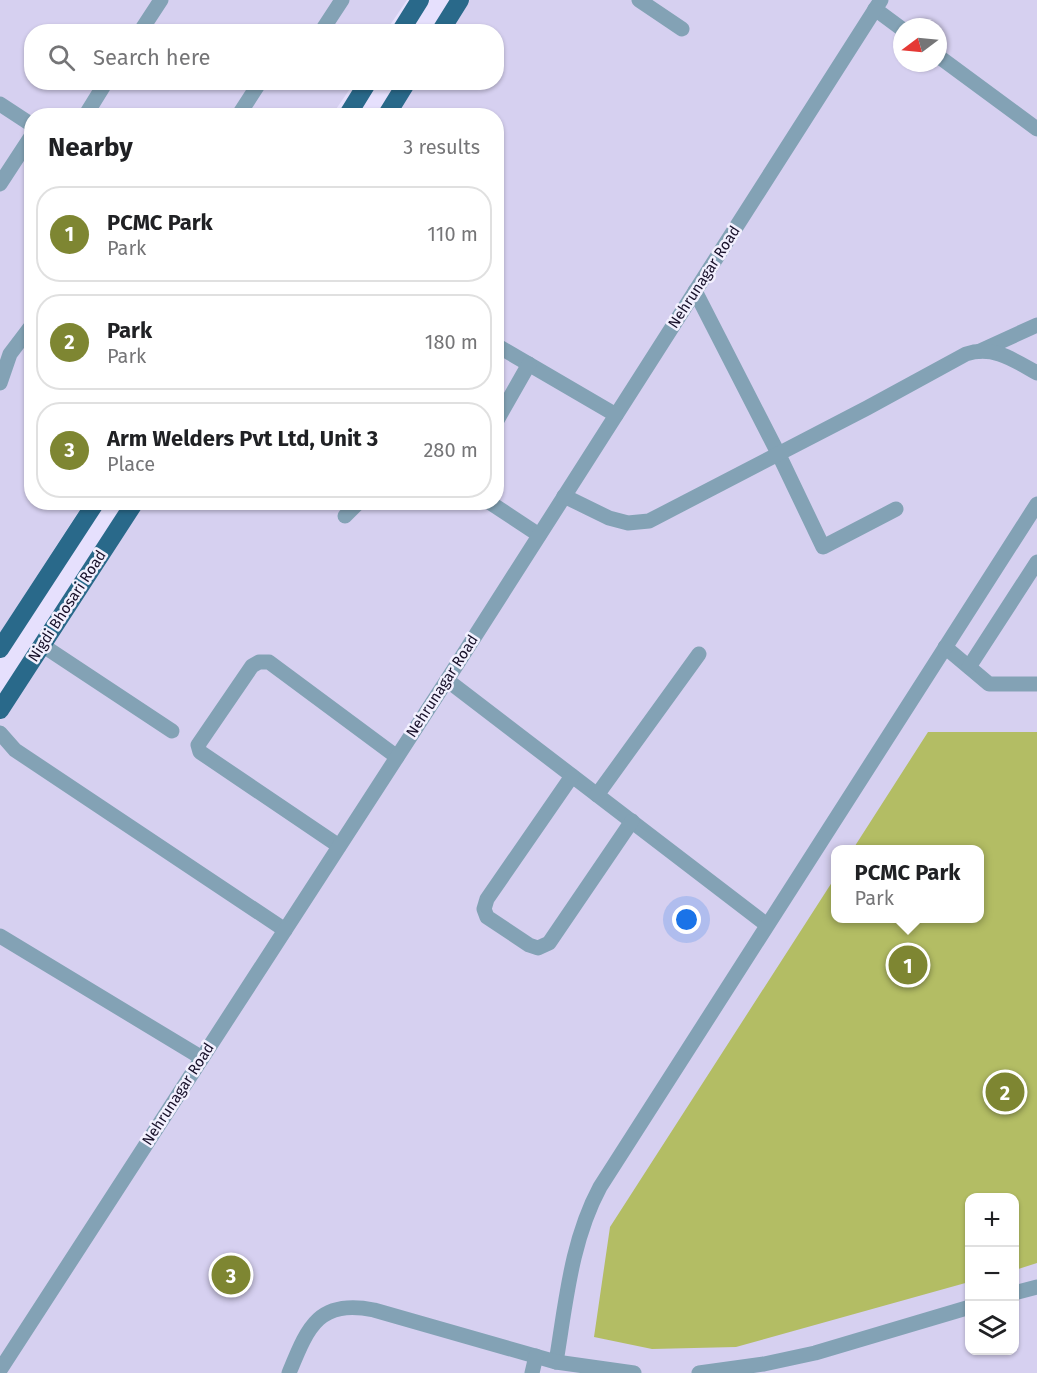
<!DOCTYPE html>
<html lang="en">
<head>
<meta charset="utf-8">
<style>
  body { margin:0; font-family:"Fira Sans",sans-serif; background:#f2f2f2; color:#202124 }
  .controls { position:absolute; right:18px; bottom:18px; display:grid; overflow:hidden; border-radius:12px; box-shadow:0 2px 4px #0004 }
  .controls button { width:54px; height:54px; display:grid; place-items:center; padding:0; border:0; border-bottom:2px solid #e0e0e0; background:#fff; color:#202124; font:30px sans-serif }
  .compass { position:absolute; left:893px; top:18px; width:54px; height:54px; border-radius:50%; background:#fff; box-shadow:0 2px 4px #0004; rotate:254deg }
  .you { position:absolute; left:687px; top:920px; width:21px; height:21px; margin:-15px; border:4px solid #fff; border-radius:50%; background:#1a73e8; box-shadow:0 0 0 9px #1a73e833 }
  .badge { display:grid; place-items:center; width:39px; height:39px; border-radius:50%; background:#7e8632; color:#fff; font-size:20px; font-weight:700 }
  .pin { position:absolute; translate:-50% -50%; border:3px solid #fff; box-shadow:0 2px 6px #0006 }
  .popup { position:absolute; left:831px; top:845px; width:153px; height:78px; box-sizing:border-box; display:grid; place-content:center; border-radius:12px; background:#fff; filter:drop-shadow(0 2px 4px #0005); font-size:20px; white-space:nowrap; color:#757577 }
  .popup b { font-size:22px; color:#202124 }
  .popup::after { content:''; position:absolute; left:50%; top:100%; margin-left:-12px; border:12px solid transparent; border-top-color:#fff }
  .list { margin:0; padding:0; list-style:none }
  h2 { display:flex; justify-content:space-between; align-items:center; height:78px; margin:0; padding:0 24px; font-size:26px }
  h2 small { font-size:20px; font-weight:400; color:#757577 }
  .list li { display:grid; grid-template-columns:39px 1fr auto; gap:18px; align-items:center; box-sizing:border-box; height:96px; margin:0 12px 12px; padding:0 12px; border:2px solid #e0e0e0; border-radius:24px }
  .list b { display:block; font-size:22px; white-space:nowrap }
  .list p { margin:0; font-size:20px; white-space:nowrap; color:#757577 }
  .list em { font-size:20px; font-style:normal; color:#757577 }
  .icon { flex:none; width:33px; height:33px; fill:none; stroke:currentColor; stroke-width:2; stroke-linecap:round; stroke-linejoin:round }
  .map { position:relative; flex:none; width:1037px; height:1373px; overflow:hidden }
  .search { position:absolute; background:#fff; box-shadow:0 2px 4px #0004; left:24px; top:24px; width:480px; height:66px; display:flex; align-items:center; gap:15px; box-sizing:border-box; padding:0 21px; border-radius:24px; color:#757577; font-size:22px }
  .panel { position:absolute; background:#fff; box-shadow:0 2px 4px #0004; left:24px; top:108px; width:480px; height:402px; border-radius:24px }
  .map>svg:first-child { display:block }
  .built { fill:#d6d0f0; fill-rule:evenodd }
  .green { fill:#b3bd64 }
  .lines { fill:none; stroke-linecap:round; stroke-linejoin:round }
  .minor { stroke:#83a2b5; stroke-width:15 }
  .major { stroke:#29698a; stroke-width:18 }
  .labels { text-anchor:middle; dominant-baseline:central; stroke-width:5; stroke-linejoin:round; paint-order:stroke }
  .street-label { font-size:15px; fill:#171029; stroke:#f2f0fe }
</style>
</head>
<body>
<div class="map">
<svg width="1037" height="1373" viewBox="0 0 1037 1373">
  <rect width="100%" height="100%" fill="#e6e0fd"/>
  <g class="built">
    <polygon points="0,0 407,0 386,31 32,32 32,82 354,83 332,115 32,116 32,502 84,503 0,633"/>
    <path d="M466,0h571v1373h-1037v-655l140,-215 356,-1v-386l-105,-1 21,-32 84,-1v-50l-51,-1zM902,27h36v36h-36zM836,850h144v68h-144zM970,1198h44v152h-44z"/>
  </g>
  <polygon class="green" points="928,732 1037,732 1037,1263 1015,1270 1014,1198 970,1198 969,1282 736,1347 652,1349 594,1337 610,1227 836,876 836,918 980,918 980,850 853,849"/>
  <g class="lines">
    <g class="minor">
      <polyline points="639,0 682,29"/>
      <polyline points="875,9 902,29"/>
      <polyline points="140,32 161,0"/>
      <polyline points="321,32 342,0"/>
      <polyline points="938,56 1037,129"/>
      <polyline points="0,104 32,125"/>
      <polyline points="85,116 106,82"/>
      <polyline points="238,116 260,82"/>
      <polyline points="0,184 32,135"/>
      <polyline points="695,291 779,455 823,547 896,509"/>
      <polyline points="496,345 616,415"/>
      <polyline points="980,351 1037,325"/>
      <polyline points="0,383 10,354 32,325"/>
      <polyline points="496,422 529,364"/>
      <path d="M564,496l45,22 19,5 21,-2 218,-113 99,-54c27,-9 48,6 71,19"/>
      <polyline points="489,502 539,535"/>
      <polyline points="345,516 359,502"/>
      <polyline points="42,645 172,731"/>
      <polyline points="945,647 989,684 1037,684"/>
      <polyline points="969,667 1037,562"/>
      <polyline points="447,680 767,925"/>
      <polyline points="0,733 15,750 285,930"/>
      <polyline points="572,776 487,899 484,909 487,917 529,945 538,948 549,943 632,821"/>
      <polyline points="597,795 699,654"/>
      <polyline points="339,846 200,752 198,745 252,666 259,662 269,662 397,757"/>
      <polyline points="0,936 202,1058"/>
      <polyline points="1014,1293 1037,1287"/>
      <path d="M556,1362c10,-60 15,-121 44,-175l437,-683"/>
      <polyline points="0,1370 447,680 881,0"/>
      <path d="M289,1373c19,-46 29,-74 85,-63l182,52 78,11"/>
      <polyline points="532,1373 536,1356"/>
      <polyline points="699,1373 764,1364 815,1353 970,1307"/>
    </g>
    <g class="major">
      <polyline points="400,32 420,0"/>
      <polyline points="440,32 460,0"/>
      <polyline points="347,116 368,82"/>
      <polyline points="386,116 407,82"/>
      <polyline points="0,649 96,502"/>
      <polyline points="0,710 135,502"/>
    </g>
  </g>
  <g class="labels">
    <g class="street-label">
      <text transform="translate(704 277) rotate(-57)">Nehrunagar Road</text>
      <text transform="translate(67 606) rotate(-57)">Nigdi Bhosari Road</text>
      <text transform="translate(442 686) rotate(-57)">Nehrunagar Road</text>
      <text transform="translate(178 1094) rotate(-57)">Nehrunagar Road</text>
    </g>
  </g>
</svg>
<div class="controls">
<button>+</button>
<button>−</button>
<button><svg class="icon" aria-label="layers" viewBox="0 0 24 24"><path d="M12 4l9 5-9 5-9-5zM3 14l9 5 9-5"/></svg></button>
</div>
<svg class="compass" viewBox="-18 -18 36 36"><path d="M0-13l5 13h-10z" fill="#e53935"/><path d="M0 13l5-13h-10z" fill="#757577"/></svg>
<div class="you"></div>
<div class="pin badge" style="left:908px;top:965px">1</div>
<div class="popup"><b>PCMC Park</b>Park</div>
<div class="pin badge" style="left:1005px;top:1092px">2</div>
<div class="pin badge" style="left:231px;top:1275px">3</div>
<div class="search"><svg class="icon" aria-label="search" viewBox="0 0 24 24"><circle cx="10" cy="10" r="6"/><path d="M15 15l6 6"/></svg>Search here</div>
<section class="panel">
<h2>Nearby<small>3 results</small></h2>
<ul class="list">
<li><span class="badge">1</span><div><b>PCMC Park</b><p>Park</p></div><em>110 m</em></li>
<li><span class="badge">2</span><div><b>Park</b><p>Park</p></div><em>180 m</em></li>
<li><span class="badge">3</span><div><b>Arm Welders Pvt Ltd, Unit 3</b><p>Place</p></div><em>280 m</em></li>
</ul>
</section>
</div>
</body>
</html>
